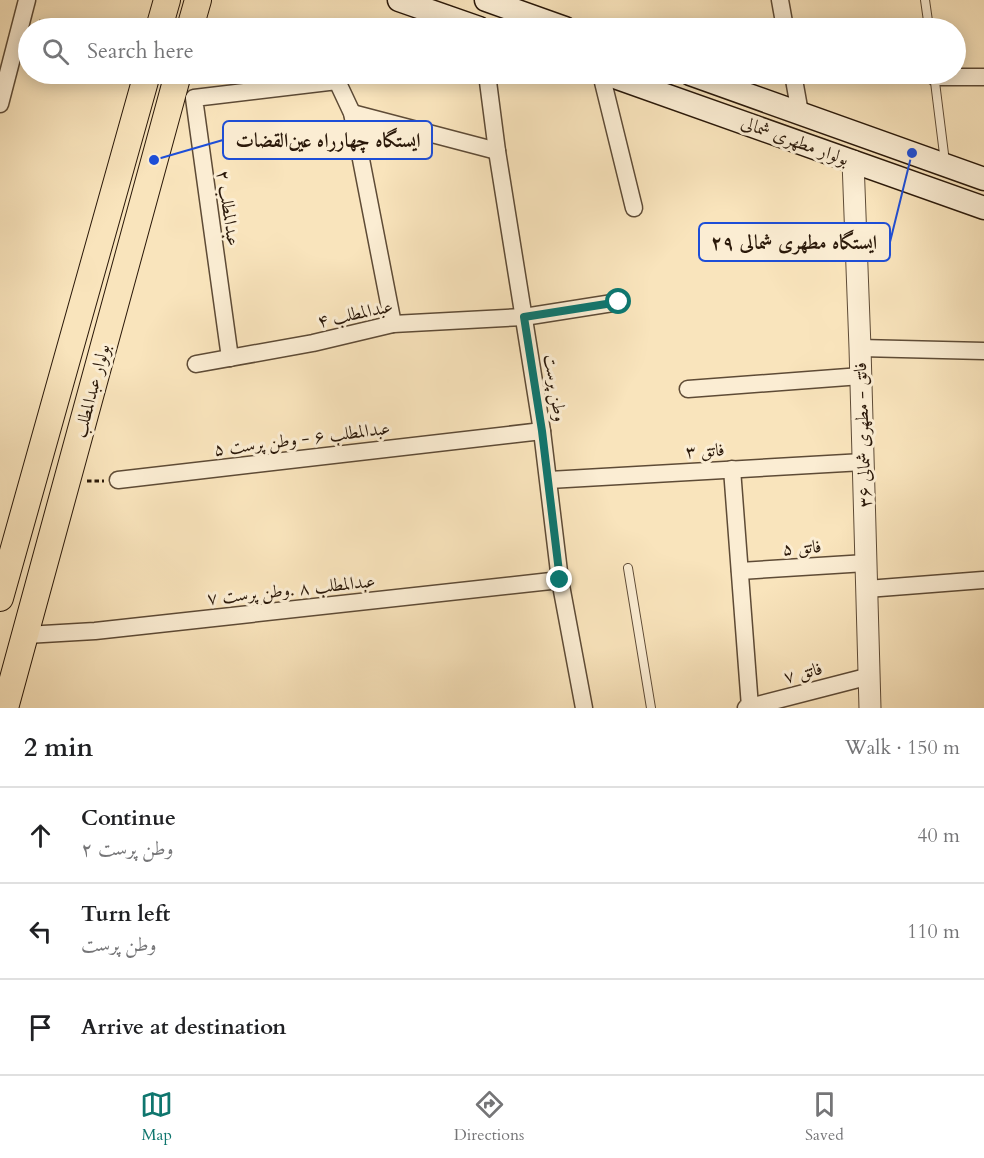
<!DOCTYPE html>
<html lang="en">
<head>
<meta charset="utf-8">
<style>
  body { margin:0; font-family:Cardo,Amiri,serif; background:#f2f2f2; color:#202124 }
  .stop { position:absolute; width:18px; height:18px; margin:-14px; border:4px solid #0f766e; border-radius:50%; background:#fff }
  .stop.end { background:#0f766e; border-color:#fff; box-shadow:0 2px 6px #0008 }
  .list { margin:0; padding:0; list-style:none }
  h2 { display:flex; justify-content:space-between; align-items:center; height:78px; margin:0; padding:0 24px; font-size:26px }
  h2 small { font-size:20px; font-weight:400; color:#757577 }
  .list li { display:grid; grid-template-columns:39px 1fr auto; gap:18px; align-items:center; box-sizing:border-box; height:96px; padding:0 24px; border-top:2px solid #e0e0e0 }
  .list b { display:block; font-size:22px; white-space:nowrap }
  .list p { margin:0; font-size:20px; white-space:nowrap; color:#757577 }
  .list em { font-size:20px; font-style:normal; color:#757577 }
  .icon { flex:none; width:33px; height:33px; fill:none; stroke:currentColor; stroke-width:2; stroke-linecap:round; stroke-linejoin:round }
  .map { position:relative; flex:none; width:984px; height:708px; overflow:hidden }
  .search { position:absolute; background:#fff; box-shadow:0 3px 15px #0003; left:18px; right:18px; top:18px; height:66px; display:flex; align-items:center; gap:15px; box-sizing:border-box; padding:0 21px; border-radius:33px; color:#757577; font-size:22px }
  .sheet { height:366px; background:#fff }
  nav { display:flex; justify-content:space-around; align-items:center; box-sizing:border-box; height:84px; border-top:2px solid #e0e0e0; background:#fff; font-size:16px; color:#757577 }
  nav a { display:grid; justify-items:center; gap:3px }
  nav .on { color:#0f766e }
  .map>svg:first-child { display:block }
  .lines { fill:none; stroke-linecap:round; stroke-linejoin:round }
  .service-casing { stroke:#5e4b36; stroke-width:10 }
  .minor-casing { stroke:#5e4b36; stroke-width:19 }
  .tertiary-casing { stroke:#5e4b36; stroke-width:23 }
  .secondary-casing { stroke:#2a1809; stroke-width:25 }
  .primary-casing { stroke:#2a1809; stroke-width:28 }
  .path { stroke:#2a1809; stroke-width:3; stroke-dasharray:4.5 3; stroke-linecap:butt }
  .service { stroke:#fbedd3; stroke-width:8 }
  .minor { stroke:#fbedd3; stroke-width:16 }
  .tertiary { stroke:#fbedd3; stroke-width:21 }
  .secondary { stroke:#fbedd3; stroke-width:22 }
  .primary { stroke:#f9e4bc; stroke-width:26 }
  .route { stroke:#0f766e; stroke-width:8 }
  .labels { text-anchor:middle; dominant-baseline:central; stroke-width:6; stroke-linejoin:round; paint-order:stroke }
  .street-label { font-size:18px; fill:#2a1809; stroke:#fbedd3 }
  .leader { fill:none; stroke:#1d4ed8; stroke-width:2 }
  .callout-dot { fill:#1d4ed8; stroke:#fbedd3; stroke-width:2 }
  .callout { fill:#fbedd3; stroke:#1d4ed8; stroke-width:2 }
  .callout-label { font-size:20px; text-anchor:middle; font-weight:bold; fill:#2a1809 }
</style>
</head>
<body>
<div class="map">
<svg width="984" height="708" viewBox="0 0 984 708">
  <rect width="100%" height="100%" fill="#f9e4bc"/>
  <filter id="stains"><feTurbulence type="fractalNoise" baseFrequency=".00333" numOctaves="4"/><feColorMatrix values="0 0 0 0 .2 0 0 0 0 .09 0 0 0 0 .02 0 0 0 .5 -.17"/></filter>
  <radialGradient id="worn" r=".72"><stop offset=".6" stop-color="#630" stop-opacity="0"/><stop offset="1" stop-color="#630" stop-opacity=".3"/></radialGradient>
  <g class="lines">
    <defs>
      <g id="service">
        <polyline points="925,0 929,28"/>
        <polyline points="934,74 945,162"/>
        <polyline points="628,568 651,708"/>
      </g>
      <g id="minor">
        <polyline points="780,0 785,28"/>
        <polyline points="487,74 497,151 542,431 560,580 584,708"/>
        <polyline points="601,74 634,208"/>
        <polyline points="793,74 800,113"/>
        <polyline points="935,77 984,77"/>
        <polyline points="0,104 27,0"/>
        <polyline points="352,113 497,151"/>
        <polyline points="860,348 984,351"/>
        <polyline points="230,358 194,98 337,81 352,113 393,324"/>
        <polyline points="196,364 313,343 393,324 524,317 619,302"/>
        <polyline points="688,389 861,376"/>
        <polyline points="732,469 750,707"/>
        <polyline points="118,480 542,431"/>
        <polyline points="549,480 863,462"/>
        <polyline points="740,571 866,563"/>
        <polyline points="867,589 983,580"/>
        <polyline points="26,635 95,631 560,580"/>
        <polyline points="746,708 870,676"/>
      </g>
      <polyline id="tertiary" points="853,161 860,348 870,708"/>
      <g id="secondary">
        <polyline points="399,0 479,28"/>
        <polyline points="486,0 565,28"/>
        <polyline points="606,74 984,208"/>
        <polyline points="690,74 984,179"/>
      </g>
      <g id="primary">
        <polyline points="159,28 167,0"/>
        <polyline points="190,28 198,0"/>
        <polyline points="0,598 147,74"/>
        <polyline points="5,708 178,74"/>
      </g>
    </defs>
    <use href="#service" class="service-casing"/>
    <use href="#minor" class="minor-casing"/>
    <use href="#tertiary" class="tertiary-casing"/>
    <use href="#secondary" class="secondary-casing"/>
    <use href="#primary" class="primary-casing"/>
    <g class="path">
      <polyline points="39,21 60,28"/>
      <polyline points="87,481 104,481"/>
    </g>
    <use href="#service" class="service"/>
    <use href="#minor" class="minor"/>
    <use href="#tertiary" class="tertiary"/>
    <use href="#secondary" class="secondary"/>
    <use href="#primary" class="primary"/>
  </g>
  <g class="lines">
    <polyline class="route" points="560,580 542,431 524,317 619,302"/>
  </g>
  <g class="labels">
    <g class="street-label">
      <text transform="translate(795 141) rotate(20)">بولوار مطهری شمالی</text>
      <text transform="translate(228 208) rotate(82)">عبدالمطلب ۲</text>
      <text transform="translate(355 314) rotate(-12)">عبدالمطلب ۴</text>
      <text transform="translate(555 388) rotate(81)">وطن پرست</text>
      <text transform="translate(92 391) rotate(-75)">بولوار عبدالمطلب</text>
      <text transform="translate(863 435) rotate(-92)">فاتق - مطهری شمالی ۳۶</text>
      <text transform="translate(302 439) rotate(-7)">عبدالمطلب ۶ - وطن پرست ۵</text>
      <text transform="translate(705 451) rotate(-3)">فاتق ۳</text>
      <text transform="translate(802 548) rotate(-4)">فاتق ۵</text>
      <text transform="translate(291 590) rotate(-6)">عبدالمطلب ۸ .وطن پرست ۷</text>
      <text transform="translate(803 673) rotate(-14)">فاتق ۷</text>
    </g>
  </g>
  <path class="leader" d="M154 160L223 140M912 153L890 242"/>
  <g class="callout-dot">
    <circle cx="154" cy="160" r="6"/>
    <circle cx="912" cy="153" r="6"/>
  </g>
  <g class="callout">
    <rect x="223" y="121" width="209" height="38" rx="6"/>
    <rect x="699" y="223" width="191" height="38" rx="6"/>
  </g>
  <g class="callout-label">
    <text x="328" y="147">ایستگاه چهارراه عین‌القضات</text>
    <text x="794" y="249">ایستگاه مطهری شمالی ۲۹</text>
  </g>
  <rect width="100%" height="100%" filter="url(#stains)"/>
  <rect width="100%" height="100%" fill="url(#worn)"/>
</svg>
<div class="stop" style="left:619px;top:302px"></div>
<div class="stop end" style="left:560px;top:580px"></div>
<div class="search"><svg class="icon" aria-label="search" viewBox="0 0 24 24"><circle cx="10" cy="10" r="6"/><path d="M15 15l6 6"/></svg>Search here</div>
</div>
<section class="sheet">
<h2>2 min<small>Walk · 150 m</small></h2>
<ul class="list">
<li><svg class="icon" aria-label="ahead" viewBox="0 0 24 24"><path d="M12 20V5M6 11l6-6 6 6"/></svg><div><b>Continue</b><p>وطن پرست ۲</p></div><em>40 m</em></li>
<li><svg class="icon" aria-label="left" viewBox="0 0 24 24"><path d="M17 20v-9H6M10 6l-5 5 5 5"/></svg><div><b>Turn left</b><p>وطن پرست</p></div><em>110 m</em></li>
<li><svg class="icon" aria-label="arrive" viewBox="0 0 24 24"><path d="M6 21V4h12l-3 4 3 4H6"/></svg><div><b>Arrive at destination</b></div></li>
</ul>
</section>
<nav>
<a class="on"><svg class="icon" aria-label="map" viewBox="0 0 24 24"><path d="M3 6l6-2 6 2 6-2v14l-6 2-6-2-6 2zM9 4v14M15 6v14"/></svg>Map</a>
<a><svg class="icon" aria-label="directions" viewBox="0 0 24 24"><path d="M12 3l9 9-9 9-9-9zM9 14v-3h6M13 9l2 2-2 2"/></svg>Directions</a>
<a><svg class="icon" aria-label="saved" viewBox="0 0 24 24"><path d="M7 4h10v16l-5-4-5 4z"/></svg>Saved</a>
</nav>
</body>
</html>
